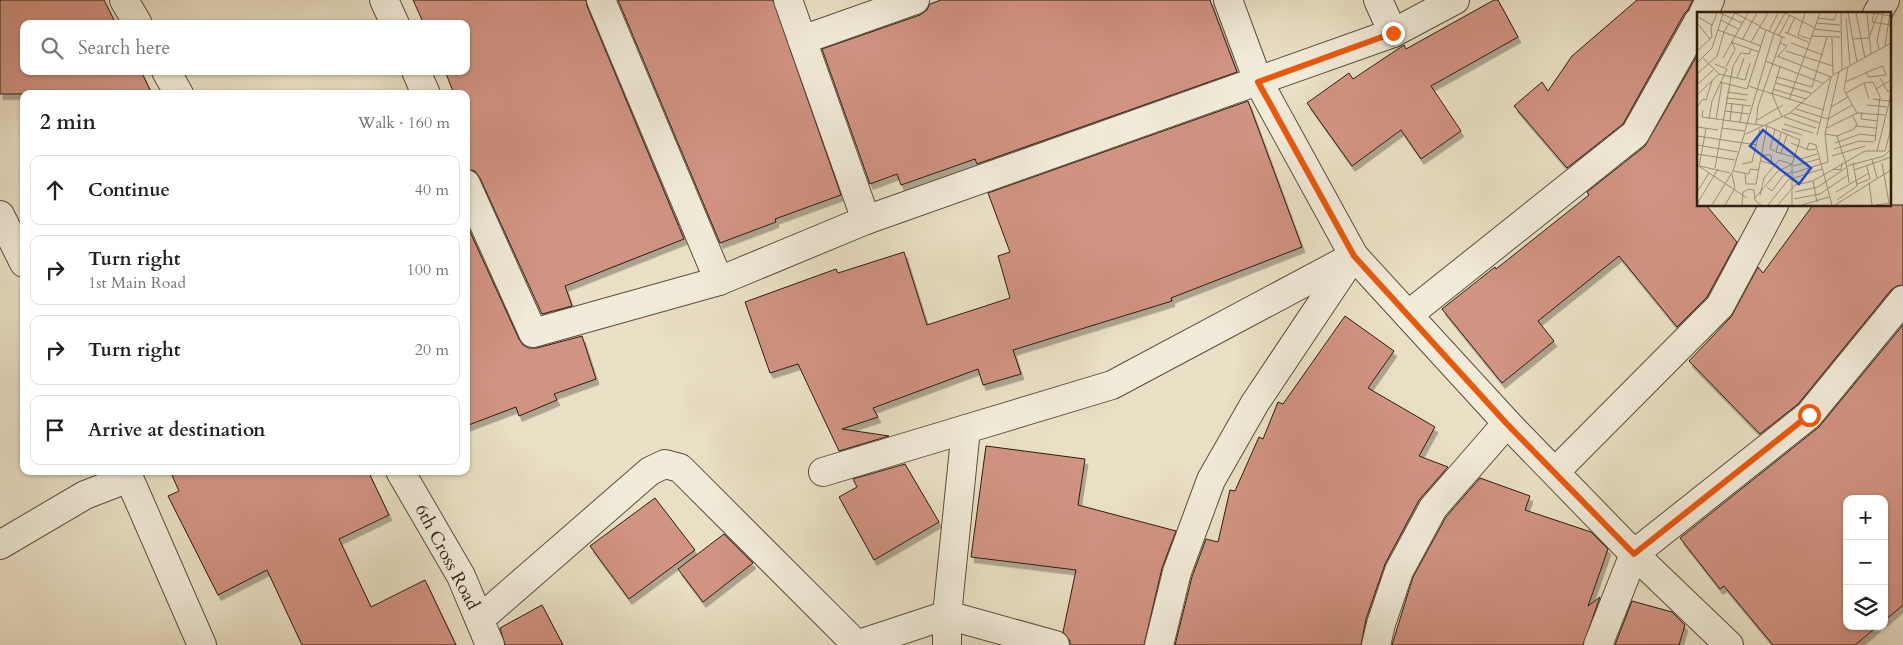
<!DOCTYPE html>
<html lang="en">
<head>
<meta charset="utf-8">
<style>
  body { margin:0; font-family:Cardo,serif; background:#f2f2f2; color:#202124 }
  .controls { position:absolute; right:15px; bottom:15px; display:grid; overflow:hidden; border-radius:10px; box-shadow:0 1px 4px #0004 }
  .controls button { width:45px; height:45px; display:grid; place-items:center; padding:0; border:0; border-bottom:1px solid #e0e0e0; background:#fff; color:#202124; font:25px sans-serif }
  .stop { position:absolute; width:15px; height:15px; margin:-11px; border:4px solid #ea580c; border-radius:50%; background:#fff }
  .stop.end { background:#ea580c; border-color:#fff; box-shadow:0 1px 5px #0008 }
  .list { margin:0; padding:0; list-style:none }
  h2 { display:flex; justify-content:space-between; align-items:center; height:65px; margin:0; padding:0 20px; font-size:21px }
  h2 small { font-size:16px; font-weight:400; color:#757577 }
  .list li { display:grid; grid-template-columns:32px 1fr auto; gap:15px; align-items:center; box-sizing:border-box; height:70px; margin:0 10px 10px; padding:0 10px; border:1px solid #e0e0e0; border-radius:10px }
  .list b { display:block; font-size:19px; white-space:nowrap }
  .list p { margin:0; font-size:16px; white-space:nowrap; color:#757577 }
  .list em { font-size:16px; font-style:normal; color:#757577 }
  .icon { flex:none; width:28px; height:28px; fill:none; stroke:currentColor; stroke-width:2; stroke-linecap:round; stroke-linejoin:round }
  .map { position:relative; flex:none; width:1903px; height:645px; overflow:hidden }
  .search { position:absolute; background:#fff; box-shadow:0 1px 4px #0004; left:20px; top:20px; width:450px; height:55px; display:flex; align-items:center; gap:12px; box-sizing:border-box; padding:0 18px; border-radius:10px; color:#757577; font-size:19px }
  .panel { position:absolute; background:#fff; box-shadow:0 1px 4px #0004; left:20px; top:90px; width:450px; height:385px; border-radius:10px }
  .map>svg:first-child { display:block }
  .building { fill:#d19382; stroke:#2c1e0f; filter:url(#shadow) }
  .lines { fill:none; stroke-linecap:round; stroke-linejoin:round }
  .street-casing { stroke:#5c4e3c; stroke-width:30 }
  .street { stroke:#f1ebd9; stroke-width:28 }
  .route { stroke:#ea580c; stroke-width:6 }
  .labels { text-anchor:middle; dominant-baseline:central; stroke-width:4.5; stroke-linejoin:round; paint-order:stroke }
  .street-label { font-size:18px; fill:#2c1e0f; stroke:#f1ebd9 }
  .inset-road { fill:none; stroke:#9e927c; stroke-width:1 }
  .view { fill:#1d4ed8; fill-opacity:0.15; stroke:#1d4ed8; stroke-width:2.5 }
  .inset-edge { fill:none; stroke:#2c1e0f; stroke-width:2.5 }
</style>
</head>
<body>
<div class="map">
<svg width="1903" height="645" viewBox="0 0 1903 645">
  <defs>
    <filter id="shadow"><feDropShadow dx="3" dy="5.5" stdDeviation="0" flood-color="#0004"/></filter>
  </defs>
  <rect width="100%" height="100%" fill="#eae0c5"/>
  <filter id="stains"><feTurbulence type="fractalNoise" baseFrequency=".004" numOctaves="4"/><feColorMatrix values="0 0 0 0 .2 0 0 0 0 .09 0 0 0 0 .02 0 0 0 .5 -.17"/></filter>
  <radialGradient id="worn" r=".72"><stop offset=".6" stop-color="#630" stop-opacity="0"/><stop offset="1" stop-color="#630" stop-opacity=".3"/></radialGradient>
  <g class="building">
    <polygon points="0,0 104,0 116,24 24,24 24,71 141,71 152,94 0,94"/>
    <polygon points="413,0 586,0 587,6 684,239 565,286 572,306 542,314 480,178 475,171 466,169 466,94 454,94 445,71 466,71 466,24 424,24"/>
    <polygon points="618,0 773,0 841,195 775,219 776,222 720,243"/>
    <polygon points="941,0 1210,0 1237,72 977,164 975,159 901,185 897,174 870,184 822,49 920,15 927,10 930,4"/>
    <polygon points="1494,0 1498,0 1518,37 1431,86 1461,131 1421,159 1401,130 1352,166 1307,103 1349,73 1353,79 1404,45 1406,49"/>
    <polygon points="1637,0 1693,0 1688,10 1684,14 1623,124 1567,168 1514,106 1542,82 1548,91 1572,56"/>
    <polygon points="1698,54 1698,205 1706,205 1737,242 1707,297 1677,327 1619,256 1538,321 1554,341 1502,383 1442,309 1495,267 1496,269 1589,195 1587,192 1645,146"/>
    <polygon points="1248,101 1302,247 1171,298 1172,301 1013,350 1021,374 983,385 978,369 873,408 878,417 842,429 889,436 839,451 798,364 770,373 745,302 836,269 838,273 904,252 927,325 1010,298 998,256 1010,252 988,193"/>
    <polygon points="1813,205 1903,205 1903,285 1897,286 1891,290 1798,404 1760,434 1689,361 1731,317 1758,267 1763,273"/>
    <polygon points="466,223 519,339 523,345 529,348 537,348 582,336 596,379 554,394 557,400 519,416 516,407 466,426"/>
    <polygon points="1345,316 1394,351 1368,388 1435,427 1419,456 1448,467 1419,500 1385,564 1366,619 1361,645 1175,645 1192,577 1206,539 1218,542 1230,490 1235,491 1259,437 1263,439 1278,402 1283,404"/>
    <polygon points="1903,325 1903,605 1884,621 1884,499 1847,499 1847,626 1878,626 1855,645 1773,645 1724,586 1720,589 1680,538 1819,427"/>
    <polygon points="986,446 1085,459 1078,505 1176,531 1162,568 1144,645 1070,645 1070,641 1063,632 1076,570 971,557"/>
    <polygon points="905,464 939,522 874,560 839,497 857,487 853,479"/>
    <polygon points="170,471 368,471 389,515 339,539 371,607 425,580 456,645 302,645 267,570 218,595 168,496 179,491"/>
    <polygon points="1480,478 1530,496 1525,510 1591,532 1608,549 1588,606 1600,597 1583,645 1392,645 1413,577 1446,517"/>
    <polygon points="655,498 695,550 629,599 590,546"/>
    <polygon points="724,534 753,563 703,602 678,569"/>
    <polygon points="1632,601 1672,612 1685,625 1679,645 1615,645"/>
    <polygon points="542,605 563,645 505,645 500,628"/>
  </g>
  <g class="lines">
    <defs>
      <g id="street">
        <polyline points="124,0 138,24"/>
        <polyline points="384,0 395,24"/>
        <polyline points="601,0 719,281 866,220 1393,33 1455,0"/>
        <polyline points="788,0 866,220"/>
        <polyline points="1228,0 1258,81 1354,256 1507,423 1634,554 1729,645"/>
        <polyline points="1378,0 1393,33"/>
        <polyline points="1703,14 1710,0"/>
        <polyline points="1877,14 1885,0"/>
        <polyline points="802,40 915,0"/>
        <polyline points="166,71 179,94"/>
        <polyline points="416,71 426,94"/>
        <polyline points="466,184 533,333 719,281"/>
        <polyline points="0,215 24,263"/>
        <polyline points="1408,315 1635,134 1698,22"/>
        <polyline points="126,471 202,645"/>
        <polyline points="400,471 461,576 490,645"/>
        <polyline points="823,472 966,429"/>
        <polyline points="1555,472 1720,306 1774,205"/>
        <polyline points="0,545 85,495 129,478"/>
        <polyline points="480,619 650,471 665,464 680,468 857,645"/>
        <polyline points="856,645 947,615 1055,645"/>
        <polyline points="947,645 947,615 966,429 1112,385 1354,256"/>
        <polyline points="1159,645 1177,572 1211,480 1255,403 1352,258"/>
        <polyline points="1376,645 1381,624 1399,571 1433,508 1507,423"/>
        <polyline points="1598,645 1634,554 1809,415 1903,300"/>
      </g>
    </defs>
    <use href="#street" class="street-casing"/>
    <use href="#street" class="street"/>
  </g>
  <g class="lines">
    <polyline class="route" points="1393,33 1258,82 1354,256 1506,423 1634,554 1809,415"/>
  </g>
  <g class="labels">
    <g class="street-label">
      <text transform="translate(447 557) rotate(62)">6th Cross Road</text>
    </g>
  </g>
  <g transform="translate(1697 12)">
    <rect width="194" height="194" fill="#eae0c5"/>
    <path class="inset-road" d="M23,1l22,10M38,1l25,13M88,1l30,15M108,1l-7,22 12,4M144,1l1,57M151,1l9,49M159,1l9,45M170,1l4,41M173,1l21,3M177,1l-2,9 19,3M1,5l14,8M121,6l16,2 2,-6M149,6l4,47M24,8l17,9M0,11l13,16M119,11l24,2M62,15l26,11M117,17l27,3M21,18l43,16M72,19l9,-18M88,20l23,10M90,22l8,-17M82,23l11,-20M114,24l29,1M135,26l1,36M172,26l9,-25M155,27l17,-1M45,28l15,-27M34,30l28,10M54,30l17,-29M94,31l32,12M188,34l5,-33M182,37l-2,-8 6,-28M0,39l15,-14 -1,-9 6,-15M89,39l47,15M80,44l54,21 -14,58M81,44l9,-10 -7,-3M6,46l16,16 26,6 5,-17M26,46l25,-45M68,49l58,22M0,51l15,-15 11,-34M29,55l9,-18 -3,-6M83,55l-8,27 10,23M151,55l-4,23 13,23M0,62l20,-18 7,-24 11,-19M80,65l35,10M40,66l7,-20M183,66l8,14 3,-2M23,70l27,7 19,-59M148,70l14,-6 13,-6 11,-4 3,9 -17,2 -3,-5M79,71l35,10M167,71l5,16M0,73l16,-15M51,74l76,24M115,75l15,-50M76,77l33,10M179,77l15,-9M30,80l21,3M149,81l18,-10 9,-1 7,15 -5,44M0,83l22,-21M29,86l20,2M176,87l16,2M92,88l31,-87M29,91l25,3M170,93l20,2M0,95l6,-8 3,1 6,-19M134,95l17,-10M99,97l32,10 24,-14M6,98l-1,7 65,9 33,14 -8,24v41M28,99l24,3M165,100l-1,7 17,2M94,101l29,10M87,105l32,11M12,107l3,-18 15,-32 -12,-5M19,107l6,-36M60,108l26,-15M33,109l2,-18M43,110l3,-17M59,112l2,-18 24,-69M87,112l29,9M159,114l20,2M0,115l21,3M25,116l22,3M130,116l30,-15 28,2M78,117l-5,20 5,2M85,117l20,6M84,121l-5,19 25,7 16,-5M47,122l30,-101 11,-20M128,122l12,2 17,-7 3,-5 -5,-9M0,124l60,9M140,124l10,31M94,131l18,7 7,-1M138,131l25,-9 16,2M0,133l41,7M110,137l2,-6 7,2 16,60M137,137l25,-8 15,1M180,139h8l6,-23M84,141l6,-18M0,142l38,6M66,143h8l1,9M135,144l33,-10M175,147l5,19M64,149l14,4 4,5M185,151l7,40M45,152l10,-2 8,-33M0,153l50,33M2,154l7,-37M3,154l30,7M96,154l26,-7M18,156l18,-102 8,-13 8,1 2,-5M150,156l2,15M136,157l8,1 1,-7M157,158l37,-13M36,159l16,3 1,-5 9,1M48,161l1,11h10l11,-58M96,161l35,-11 -3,-28 14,-62M116,169l4,21M172,170l3,23M160,172l13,-5 -3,-13M70,175l5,4 11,-15 10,-5M0,180l12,-19M98,180l23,-5 32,-22 34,-9 7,-7M139,180l33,-19M63,183l4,-17 15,-18 13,4M58,186l22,-26 15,-8M97,187l26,-5 28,-19M140,188l20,-14 -4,-23M0,192l21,-35M15,193l21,-34 11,-36 46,-22 43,-38 58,-32M28,193l10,-17 -3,-14M45,193l1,-13 6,-3 5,1 1,10 6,5M71,193l20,-25 34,-11M81,193l17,-20 18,-4 52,-30h12l14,-56M105,193l27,-8M138,193l56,-35M179,193l15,-2"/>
    <path class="view" d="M66,118l48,38 -12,16 -49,-38z"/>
    <rect width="194" height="194" class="inset-edge"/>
  </g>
  <rect width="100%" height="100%" filter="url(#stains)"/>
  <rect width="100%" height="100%" fill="url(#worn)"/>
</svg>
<div class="controls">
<button>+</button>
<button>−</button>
<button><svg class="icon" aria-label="layers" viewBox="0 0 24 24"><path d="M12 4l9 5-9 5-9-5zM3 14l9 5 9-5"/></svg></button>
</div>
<div class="stop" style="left:1809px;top:415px"></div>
<div class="stop end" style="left:1393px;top:33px"></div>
<div class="search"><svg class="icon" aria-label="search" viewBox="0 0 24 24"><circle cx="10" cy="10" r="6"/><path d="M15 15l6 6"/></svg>Search here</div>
<section class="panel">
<h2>2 min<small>Walk · 160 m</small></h2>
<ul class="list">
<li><svg class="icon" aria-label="ahead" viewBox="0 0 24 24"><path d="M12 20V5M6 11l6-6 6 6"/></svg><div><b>Continue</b></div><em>40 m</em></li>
<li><svg class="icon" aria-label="right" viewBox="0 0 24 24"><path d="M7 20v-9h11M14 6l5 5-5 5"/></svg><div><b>Turn right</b><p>1st Main Road</p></div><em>100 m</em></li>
<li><svg class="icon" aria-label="right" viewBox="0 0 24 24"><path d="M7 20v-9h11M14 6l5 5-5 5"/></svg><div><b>Turn right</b></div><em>20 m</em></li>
<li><svg class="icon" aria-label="arrive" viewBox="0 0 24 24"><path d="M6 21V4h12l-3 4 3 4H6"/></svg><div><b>Arrive at destination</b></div></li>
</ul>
</section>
</div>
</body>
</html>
